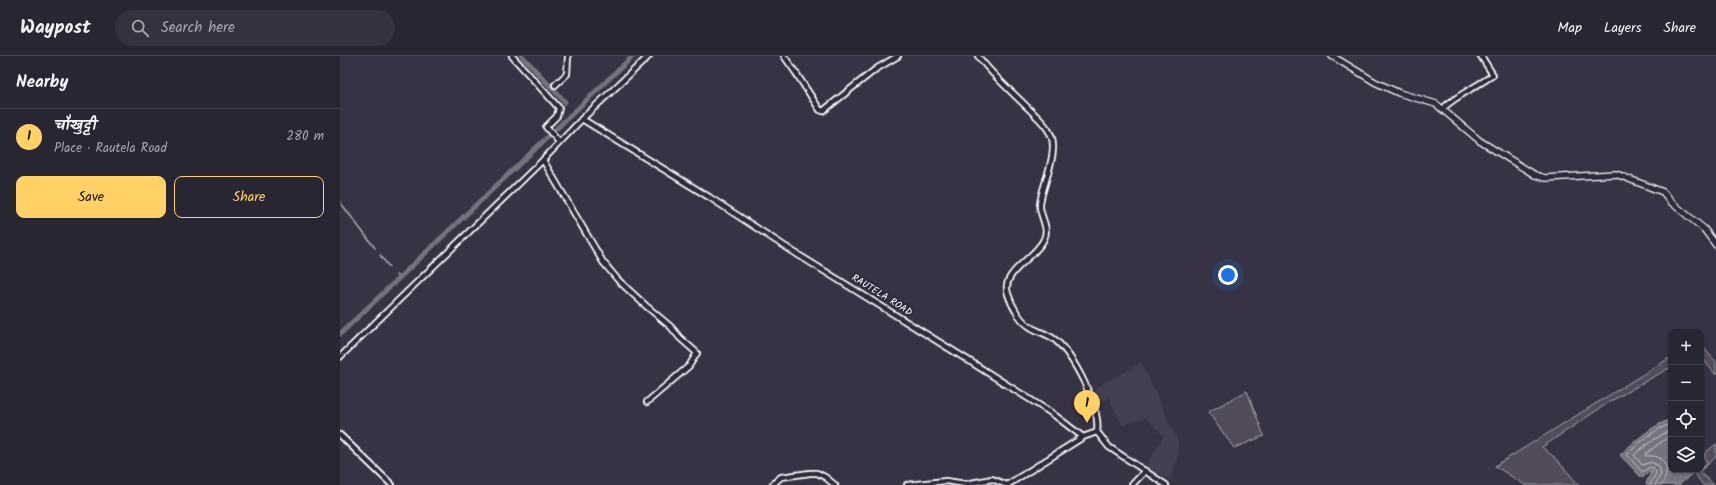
<!DOCTYPE html>
<html lang="en">
<head>
<meta charset="utf-8">
<style>
  body { margin:0; font-family:Kalam,"Playpen Sans Deva",sans-serif; background:#353240; color:#f1f3f6 }
  .controls { position:absolute; right:12px; bottom:12px; display:grid; overflow:hidden; border-radius:8px; box-shadow:0 1px 3px #0004 }
  .controls button { width:36px; height:36px; display:grid; place-items:center; padding:0; border:0; border-bottom:1px solid #45434f; background:#292634; color:#f1f3f6; font:20px sans-serif }
  .you { position:absolute; left:888px; top:219px; width:14px; height:14px; margin:-10px; border:3px solid #fff; border-radius:50%; background:#1a73e8; box-shadow:0 0 0 6px #1a73e833 }
  .badge { display:grid; place-items:center; width:26px; height:26px; border-radius:50%; background:#ffd166; color:#111; font-size:13px; font-weight:700 }
  .pin { position:absolute; translate:-50% -33px; filter:drop-shadow(0 1px 2px #0008) }
  .pin::after { content:''; position:absolute; top:21px; width:14px; height:12px; background:inherit; clip-path:polygon(0 0,100% 0,50% 100%) }
  .list { margin:0; padding:0; list-style:none }
  h2 { display:flex; justify-content:space-between; align-items:center; height:52px; margin:0; padding:0 16px; font-size:17px }
  h2 small { font-size:13px; font-weight:400; color:#a5a5ac }
  .list li { display:grid; grid-template-columns:26px 1fr auto; gap:12px; align-items:center; box-sizing:border-box; height:56px; padding:0 16px; border-top:1px solid #45434f }
  .list b { display:block; font-size:15px; white-space:nowrap }
  .list p { margin:0; font-size:13px; white-space:nowrap; color:#a5a5ac }
  .list em { font-size:13px; font-style:normal; color:#a5a5ac }
  .actions { display:flex; gap:8px; padding:12px 16px }
  .actions a { flex:1; padding:9px 0; border:1px solid #ffd166; border-radius:8px; text-align:center; font-size:14px; color:#ffd166 }
  .actions .main { background:#ffd166; color:#111 }
  .icon { flex:none; width:22px; height:22px; fill:none; stroke:currentColor; stroke-width:2; stroke-linecap:round; stroke-linejoin:round }
  .map { position:relative; flex:none; width:1376px; height:429px; overflow:hidden }
  header { display:flex; align-items:center; gap:24px; box-sizing:border-box; height:56px; padding:0 20px; background:#292634; border-bottom:1px solid #45434f }
  header strong { font-size:19px }
  nav { display:flex; gap:22px; margin-inline-start:auto; font-size:14px }
  .search { width:280px; height:36px; background:#353240; display:flex; align-items:center; gap:10px; box-sizing:border-box; padding:0 14px; border-radius:22px; color:#a5a5ac; font-size:15px }
  main { display:flex }
  aside { flex:1; background:#292634 }
  .map>svg:first-child { display:block }
  .built { fill:#444051 }
  .green { fill:#514c5c; stroke:#a8a6ae }
  .water { fill:#76737f; stroke:#adabb2 }
  .lines { fill:none; stroke-linecap:round; stroke-linejoin:round }
  .shore { stroke:#c8c7cc; stroke-width:1 }
  .stream { stroke:#adabb2; stroke-width:1.5 }
  .canal { stroke:#76737f; stroke-width:5 }
  .minor-casing { stroke:#fff; stroke-width:8 }
  .tertiary-casing { stroke:#fff; stroke-width:8 }
  .minor { stroke:#2f2a3d; stroke-width:4.5 }
  .tertiary { stroke:#2f2a3d; stroke-width:5.5 }
  .labels { text-anchor:middle; dominant-baseline:central; stroke-width:4; stroke-linejoin:round; paint-order:stroke }
  .street-label { font-size:10px; fill:#fff; stroke:#2f2a3d }
</style>
</head>
<body>
<header>
<strong>Waypost</strong>
<div class="search"><svg class="icon" aria-label="search" viewBox="0 0 24 24"><circle cx="10" cy="10" r="6"/><path d="M15 15l6 6"/></svg>Search here</div>
<nav><a>Map</a><a>Layers</a><a>Share</a></nav>
</header>
<main>
<aside>
<h2>Nearby<small></small></h2>
<ul class="list">
<li><span class="badge">1</span><div><b>चौखुट्टी</b><p>Place · Rautela Road</p></div><em>280 m</em></li>
</ul>
<div class="actions"><a class="main">Save</a><a>Share</a></div>
</aside>
<div class="map">
<svg width="1376" height="429" viewBox="0 0 1376 429">
  <rect width="100%" height="100%" fill="#373345"/>
  <filter id="ink" filterUnits="userSpaceOnUse"><feTurbulence type="fractalNoise" baseFrequency=".025" numOctaves="2"/><feDisplacementMap in="SourceGraphic" scale="8" xChannelSelector="R" yChannelSelector="G"/><feConvolveMatrix kernelMatrix="1 2 1 2 8 2 1 2 1" color-interpolation-filters="sRGB"/></filter>
  <g filter="url(#ink)">
    <polygon class="built" points="801,307 838,385 838,399 831,423 816,418 806,410 824,380 806,362 782,369 769,342 758,346 753,333"/>
    <g class="green">
      <polygon points="1361,289 1376,306 1376,319 1361,301"/>
      <polygon points="1331,301 1331,311 1271,345 1202,391 1214,401 1239,429 1185,429 1155,410"/>
      <polygon points="907,335 924,380 894,392 868,356"/>
      <polygon points="1376,388 1376,401 1359,416 1374,429 1363,429 1355,418 1367,408 1364,398"/>
    </g>
    <g class="water">
      <path d="M1330,364l1,34 -29,24 -22,-23c14,-13 32,-30 50,-35z"/>
      <polygon points="1331,400 1331,414 1356,414 1339,429 1308,429 1306,428 1310,418"/>
    </g>
    <g class="lines">
      <g class="shore">
        <path d="M1310,429l6,-12 -1,-4 -5,-2 -8,5 -15,-17c11,-12 29,-27 44,-31"/>
        <polyline points="1315,429 1321,418 1319,410 1311,406 1302,409 1294,399 1306,389 1331,373"/>
        <path d="M1322,429c8,-15 6,-31 -16,-29l-1,-2 26,-19"/>
      </g>
      <g class="stream">
        <polyline points="0,146 35,192"/>
        <polyline points="40,199 49,211"/>
        <polyline points="56,219 59,222"/>
      </g>
      <g class="canal">
        <polyline points="182,0 225,46"/>
        <polyline points="0,278 293,0"/>
      </g>
      <defs>
        <g id="minor">
          <polyline points="172,0 219,52 217,60 206,71 219,86"/>
          <polyline points="444,0 456,17 480,54 483,55 536,13 558,0"/>
          <path d="M638,0c14,19 33,35 50,52 8,8 17,15 22,25 10,18 -8,52 -10,71 -1,12 10,23 4,35 -8,19 -44,33 -36,55 4,13 13,28 24,34 7,4 15,6 22,11 19,15 47,69 43,93"/>
          <polyline points="215,29 227,18 228,0"/>
          <path d="M1102,53c15,-14 34,-22 51,-34l-12,-19"/>
          <polyline points="242,63 369,141 452,195 631,306 713,358 743,381"/>
          <polyline points="203,104 263,206 278,224 305,249 331,271 340,282 357,297 349,310 307,346"/>
          <polyline points="0,301 203,104 242,63 309,0"/>
          <polyline points="757,376 769,391 826,429"/>
          <polyline points="0,379 52,429"/>
          <polyline points="432,429 441,421 470,417 477,417 485,421 495,429"/>
          <polyline points="567,429 606,425 626,428 652,423 667,429"/>
          <polyline points="667,429 743,381 757,376"/>
          <polyline points="792,429 805,415"/>
        </g>
        <polyline id="tertiary" points="992,0 1035,26 1059,37 1096,48 1140,85 1195,119 1205,122 1276,118 1323,136 1331,146 1364,173 1376,189"/>
      </defs>
      <use href="#minor" class="minor-casing"/>
      <use href="#tertiary" class="tertiary-casing"/>
      <use href="#minor" class="minor"/>
      <use href="#tertiary" class="tertiary"/>
    </g>
  </g>
  <g class="labels">
    <g class="street-label">
      <text transform="translate(542 239) rotate(32)">RAUTELA ROAD</text>
    </g>
  </g>
</svg>
<div class="controls">
<button>+</button>
<button>−</button>
<button><svg class="icon" aria-label="locate" viewBox="0 0 24 24"><circle cx="12" cy="12" r="6"/><path d="M12 2v4M12 18v4M2 12h4M18 12h4"/></svg></button>
<button><svg class="icon" aria-label="layers" viewBox="0 0 24 24"><path d="M12 4l9 5-9 5-9-5zM3 14l9 5 9-5"/></svg></button>
</div>
<div class="you"></div>
<div class="pin badge" style="left:747px;top:367px">1</div>
</div>
</main>
</body>
</html>
